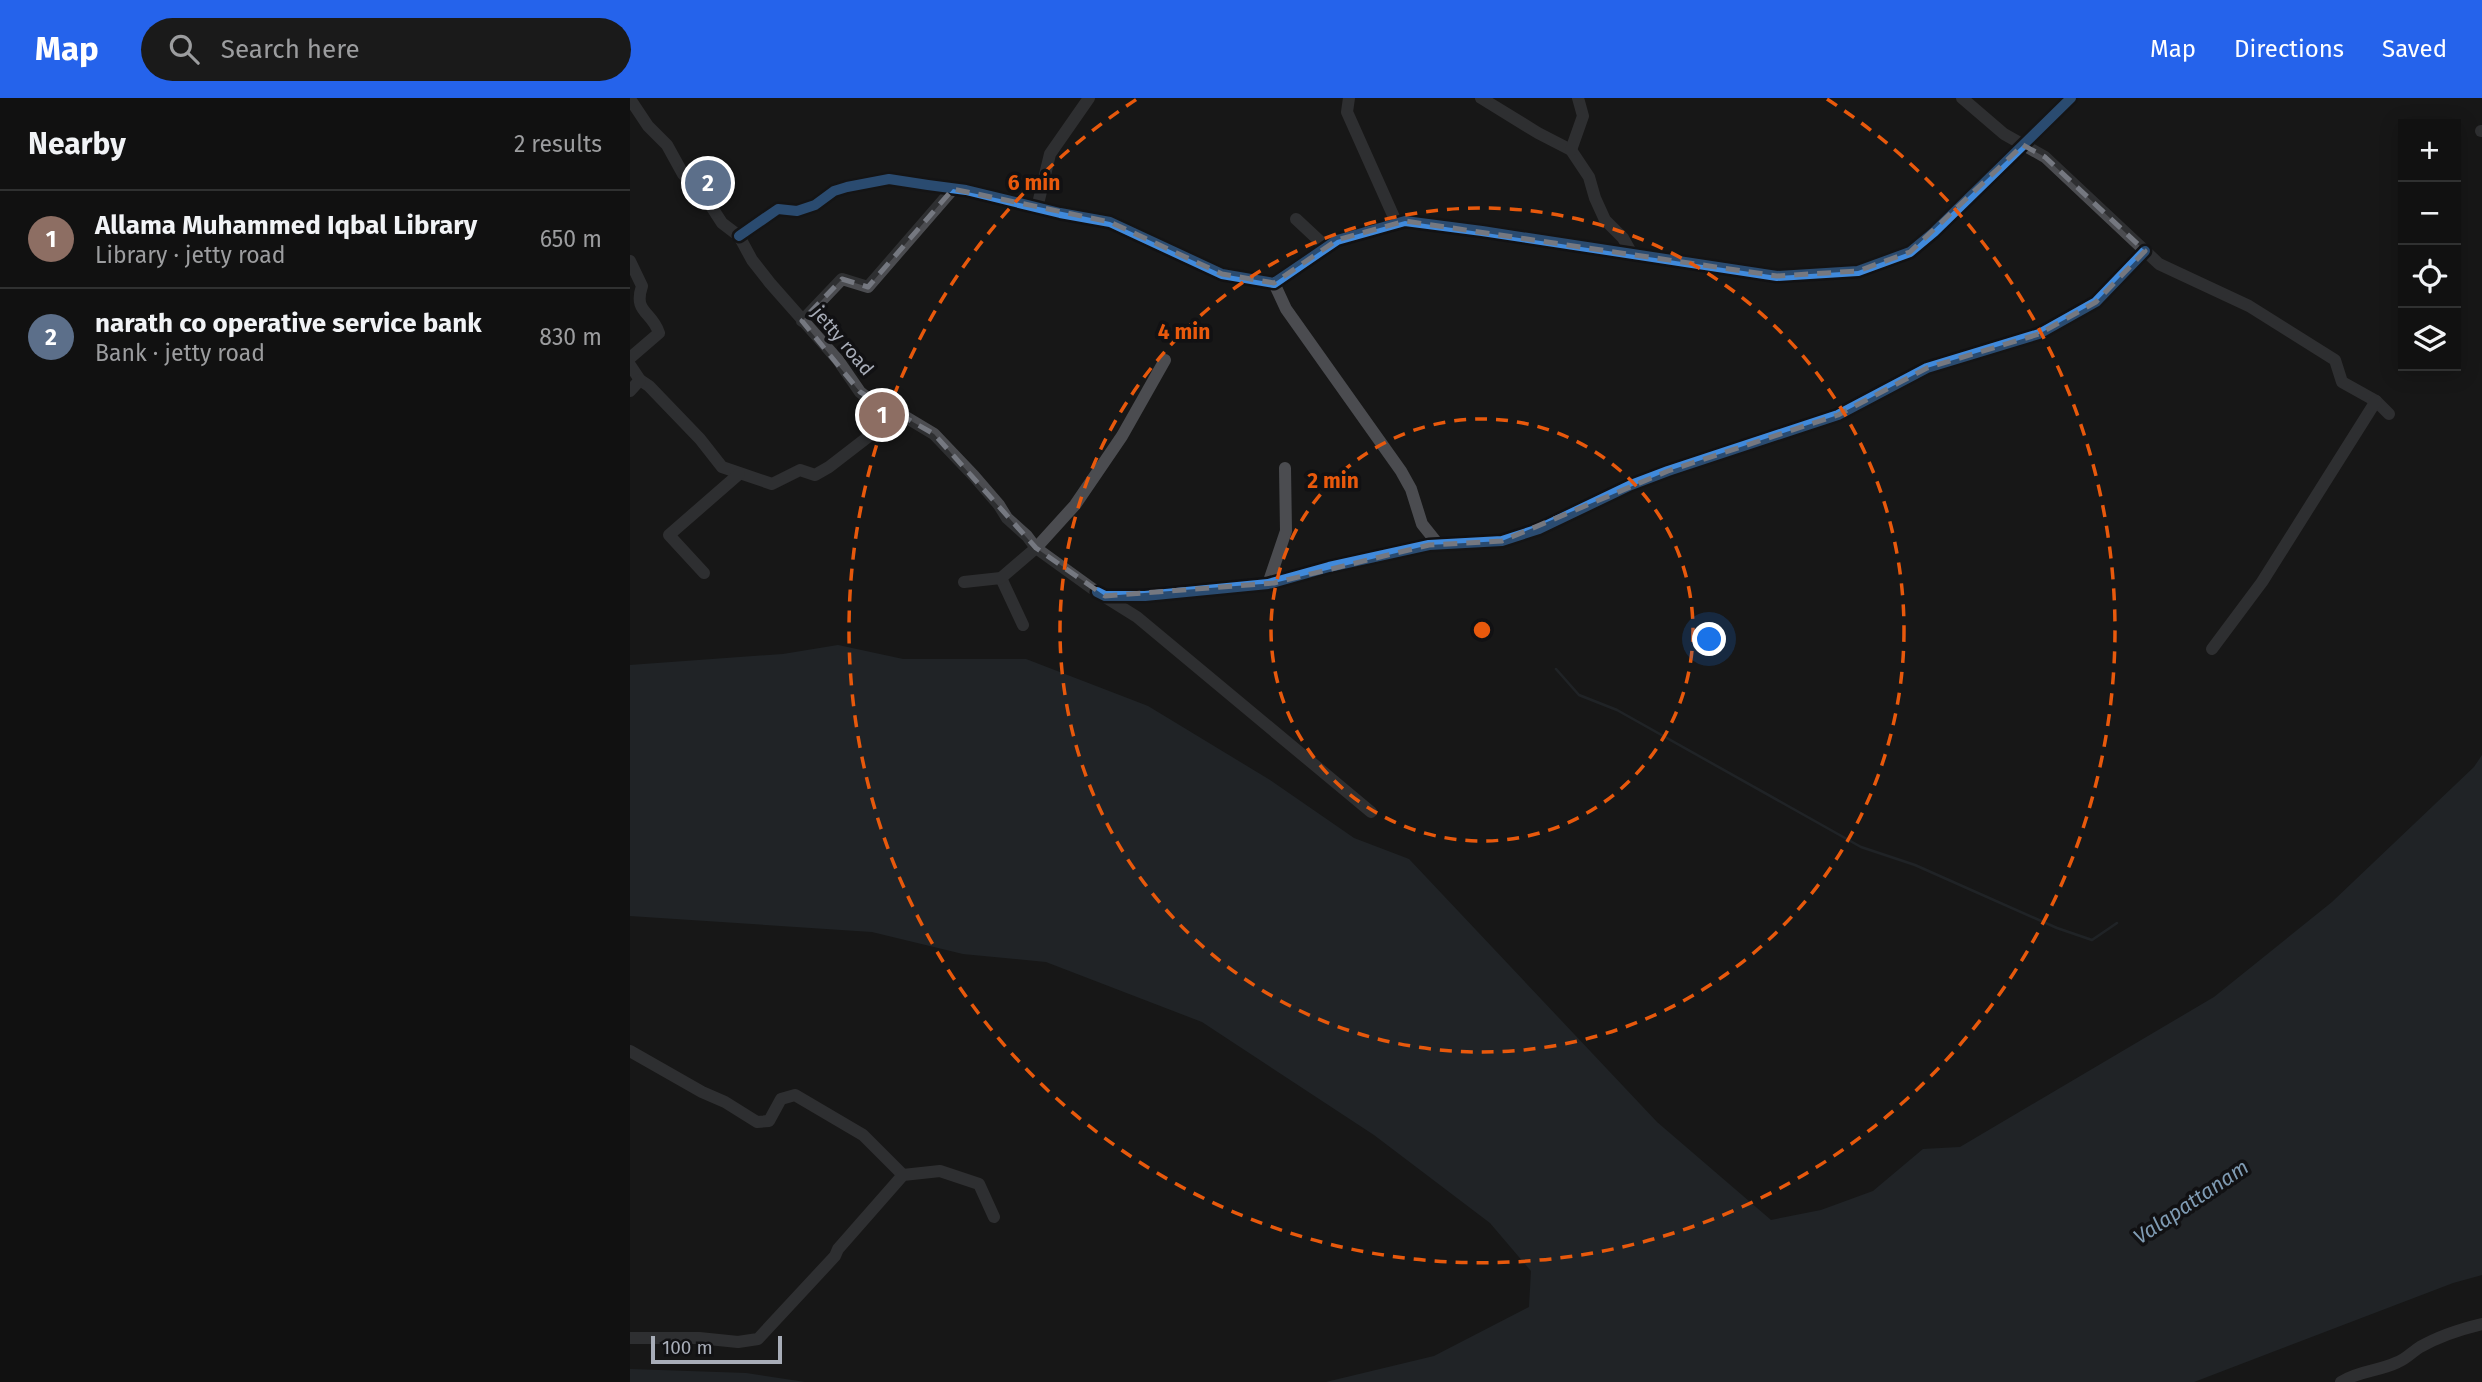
<!DOCTYPE html>
<html lang="en">
<head>
<meta charset="utf-8">
<style>
  body { margin:0; font-family:"Fira Sans",sans-serif; background:#1a1a1a; color:#f1f3f6 }
  .controls { position:absolute; right:21px; top:21px; display:grid; overflow:hidden; border-radius:0px; box-shadow:0 4px 18px #0003 }
  .controls button { width:63px; height:63px; display:grid; place-items:center; padding:0; border:0; border-bottom:2px solid #303131; background:#111; color:#f1f3f6; font:35px sans-serif }
  .scale { position:absolute; left:21px; bottom:18px; width:131px; box-sizing:border-box; padding-left:7px; border:4px solid #a8adb8; border-top:0; font-size:19px; line-height:24px; white-space:nowrap; color:#a8adb8; -webkit-text-stroke:5px #111113; paint-order:stroke }
  .you { position:absolute; left:1080px; top:542px; width:24px; height:24px; margin:-18px; border:5px solid #fff; border-radius:50%; background:#1a73e8; box-shadow:0 0 0 10px #1a73e833 }
  .badge { display:grid; place-items:center; width:46px; height:46px; border-radius:50%; background:#2563eb; color:#fff; font-size:23px; font-weight:700 }
  .pin { position:absolute; translate:-50% -50%; border:4px solid #fff; box-shadow:0 2px 7px #0006 }
  .list { margin:0; padding:0; list-style:none }
  h2 { display:flex; justify-content:space-between; align-items:center; height:91px; margin:0; padding:0 28px; font-size:30px }
  h2 small { font-size:23px; font-weight:400; color:#9c9d9f }
  .list li { display:grid; grid-template-columns:46px 1fr auto; gap:21px; align-items:center; box-sizing:border-box; height:98px; padding:0 28px; border-top:2px solid #303131 }
  .list b { display:block; font-size:26px; white-space:nowrap }
  .list p { margin:0; font-size:23px; white-space:nowrap; color:#9c9d9f }
  .list em { font-size:23px; font-style:normal; color:#9c9d9f }
  .icon { flex:none; width:38px; height:38px; fill:none; stroke:currentColor; stroke-width:2; stroke-linecap:round; stroke-linejoin:round }
  .map { position:relative; flex:none; width:1852px; height:1284px; overflow:hidden }
  header { display:flex; align-items:center; gap:42px; box-sizing:border-box; height:98px; padding:0 35px; background:#2563eb; color:#fff }
  header strong { font-size:33px }
  nav { display:flex; gap:38px; margin-inline-start:auto; font-size:24px }
  .search { width:490px; height:63px; background:#1a1a1a; display:flex; align-items:center; gap:18px; box-sizing:border-box; padding:0 24px; border-radius:38px; color:#9c9d9f; font-size:26px }
  main { display:flex }
  aside { flex:1; background:#111 }
  .map>svg:first-child { display:block }
  .water { fill:#2a3239 }
  .lines { fill:none; stroke-linecap:round; stroke-linejoin:round }
  .stream { stroke:#2a3239; stroke-width:2.5 }
  .minor { stroke:#4b4c50; stroke-width:12 }
  .cycleway-casing { stroke:#111113; stroke-width:15 }
  .cycleway { stroke:#408adc; stroke-width:10 }
  .marked { fill:none; stroke:#757880; stroke-width:5; stroke-dasharray:14 9; stroke-linejoin:round }
  .ring { fill:none; stroke:#e8590c; stroke-width:3.5; stroke-dasharray:12 9 }
  .labels { text-anchor:middle; dominant-baseline:central; stroke-width:7; stroke-linejoin:round; paint-order:stroke }
  .street-label { font-size:19px; fill:#a8adb8; stroke:#111113 }
  .water-label { font-size:21px; font-style:italic; fill:#7f9bb3; stroke:#111113 }
  .centre { fill:#e8590c; stroke:#111113; stroke-width:3.5 }
  .ring-label { font-size:21px; text-anchor:middle; font-weight:bold; fill:#e8590c; stroke:#111113; stroke-width:7; stroke-linejoin:round; paint-order:stroke }
</style>
</head>
<body>
<header>
<strong>Map</strong>
<div class="search"><svg class="icon" aria-label="search" viewBox="0 0 24 24"><circle cx="10" cy="10" r="6"/><path d="M15 15l6 6"/></svg>Search here</div>
<nav><a>Map</a><a>Directions</a><a>Saved</a></nav>
</header>
<main>
<aside>
<h2>Nearby<small>2 results</small></h2>
<ul class="list">
<li><span class="badge" style="background:#8d6e63">1</span><div><b>Allama Muhammed Iqbal Library</b><p>Library · jetty road</p></div><em>650 m</em></li>
<li><span class="badge" style="background:#5c6f8a">2</span><div><b>narath co operative service bank</b><p>Bank · jetty road</p></div><em>830 m</em></li>
</ul>
</aside>
<div class="map">
<svg width="1852" height="1284" viewBox="0 0 1852 1284">
  <rect width="100%" height="100%" fill="#171717"/>
  <g class="water">
    <polygon points="208,547 273,561 396,561 518,608 640,682 724,740 779,761 1027,1024 1141,1122 1191,1112 1243,1093 1293,1051 1330,1049 1584,899 1702,804 1844,669 1852,657 1852,1177 1823,1185 1564,1284 696,1284 804,1258 899,1209 901,1173 860,1125 744,1037 572,924 416,864 333,856 242,834 0,818 0,567 153,556"/>
    <polygon points="0,1271 116,1275 175,1284 0,1284"/>
  </g>
  <g class="lines">
    <polyline class="stream" points="926,571 949,597 987,612 1231,749 1285,767 1427,830 1462,842 1487,825"/>
    <g class="minor">
      <polyline points="719,0 717,14 767,126"/>
      <polyline points="851,0 908,35 941,52 959,79 965,100 975,122 993,140 1002,156"/>
      <polyline points="1332,0 1374,36 1415,59 1529,166 1619,208 1705,262 1712,284 1746,303 1759,316"/>
      <polyline points="0,1 18,28 37,47 53,76 81,108 92,125 109,138 122,162 140,185 208,262 230,294 249,309 269,315 304,336 344,378 369,407 377,420 397,438 406,450 467,494 507,519 741,714"/>
      <polyline points="1851,33 1852,33"/>
      <polyline points="941,52 953,18 948,0"/>
      <polyline points="407,110 420,56 459,0"/>
      <polyline points="666,121 696,149"/>
      <polyline points="109,138 148,111 167,113 185,107 204,93 217,89 259,81 298,87 336,92 430,115 480,124 592,176 644,185 707,142 775,123 852,133 1147,178 1228,173 1280,154 1304,134 1441,0"/>
      <path d="M0,163l12,25c-9,27 10,25 17,47l-29,25"/>
      <polyline points="644,185 656,211 771,373 781,391 792,426 808,446"/>
      <polyline points="172,223 212,181 238,189 323,91"/>
      <polyline points="0,267 10,282 19,288 70,341 92,369 142,386 170,372 185,377 199,369 269,315"/>
      <polyline points="0,293 10,282"/>
      <polyline points="74,475 39,437 109,376"/>
      <polyline points="371,480 393,527"/>
      <polyline points="334,484 371,480 406,450 445,407 492,338 535,262"/>
      <polyline points="638,486 656,433 655,370"/>
      <polyline points="467,494 475,498 515,498 638,486 699,469 799,447 872,443 909,431 1001,387 1038,373 1208,317 1297,270 1409,236 1466,204 1515,153"/>
      <polyline points="1582,551 1632,484 1746,303"/>
      <polyline points="0,953 72,994 95,1004 127,1024 139,1023 151,1001 165,997 233,1037 273,1077"/>
      <polyline points="0,1240 69,1240 108,1244 128,1241 205,1158 208,1151 273,1077 310,1073 349,1086 364,1119"/>
      <path d="M1711,1284c19,-12 36,-10 57,-20 8,-3 14,-10 22,-15 19,-11 41,-18 62,-23"/>
    </g>
    <defs>
      <g id="cycleway">
        <polyline points="109,138 148,111 167,113 185,107 204,93 217,89 259,81 298,87 336,92 430,115 480,124 592,176 644,185 707,142 775,123 852,133 1147,178 1228,173 1280,154 1304,134 1441,0"/>
        <polyline points="467,494 475,498 515,498 638,486 699,469 799,447 872,443 909,431 1001,387 1038,373 1208,317 1297,270 1409,236 1466,204 1515,153"/>
      </g>
    </defs>
    <use href="#cycleway" class="cycleway-casing"/>
    <use href="#cycleway" class="cycleway"/>
  </g>
  <path d="M0 0H1852V1284H0ZM1393,47l22,12 100,94 -49,51 -57,32 -112,34 -89,47 -170,56 -166,70 -73,4 -155,38 -169,13 -69,-48 -102,-114 -74,-42 -58,-71 40,-42 26,8 85,-98 157,33 112,52 52,9 63,-43 68,-19 372,55 81,-5 52,-19z" fill="#171717" fill-opacity=".55" fill-rule="evenodd"/>
  <path class="marked" d="M1393,47l22,12 100,94 -49,51 -57,32 -112,34 -89,47 -170,56 -166,70 -73,4 -155,38 -169,13 -69,-48 -102,-114 -74,-42 -58,-71 40,-42 26,8 85,-98 157,33 112,52 52,9 63,-43 68,-19 372,55 81,-5 52,-19z"/>
  <g class="ring">
    <circle cx="852" cy="532" r="211"/>
    <circle cx="852" cy="532" r="422"/>
    <path d="M1197 1A633 633 0 1 1 507 1"/>
  </g>
  <g class="labels">
    <g class="street-label">
      <text transform="translate(213 243) rotate(50)">jetty road</text>
    </g>
    <g class="water-label">
      <text transform="translate(1561 1104) rotate(-34)">Valapattanam</text>
    </g>
  </g>
  <circle cx="852" cy="532" r="10" class="centre"/>
  <g class="ring-label">
    <text x="404" y="92">6 min</text>
    <text x="554" y="241">4 min</text>
    <text x="703" y="390">2 min</text>
  </g>
</svg>
<div class="controls">
<button>+</button>
<button>−</button>
<button><svg class="icon" aria-label="locate" viewBox="0 0 24 24"><circle cx="12" cy="12" r="6"/><path d="M12 2v4M12 18v4M2 12h4M18 12h4"/></svg></button>
<button><svg class="icon" aria-label="layers" viewBox="0 0 24 24"><path d="M12 4l9 5-9 5-9-5zM3 14l9 5 9-5"/></svg></button>
</div>
<div class="scale">100 m</div>
<div class="you"></div>
<div class="pin badge" style="left:252px;top:317px;background:#8d6e63">1</div>
<div class="pin badge" style="left:78px;top:85px;background:#5c6f8a">2</div>
</div>
</main>
</body>
</html>
